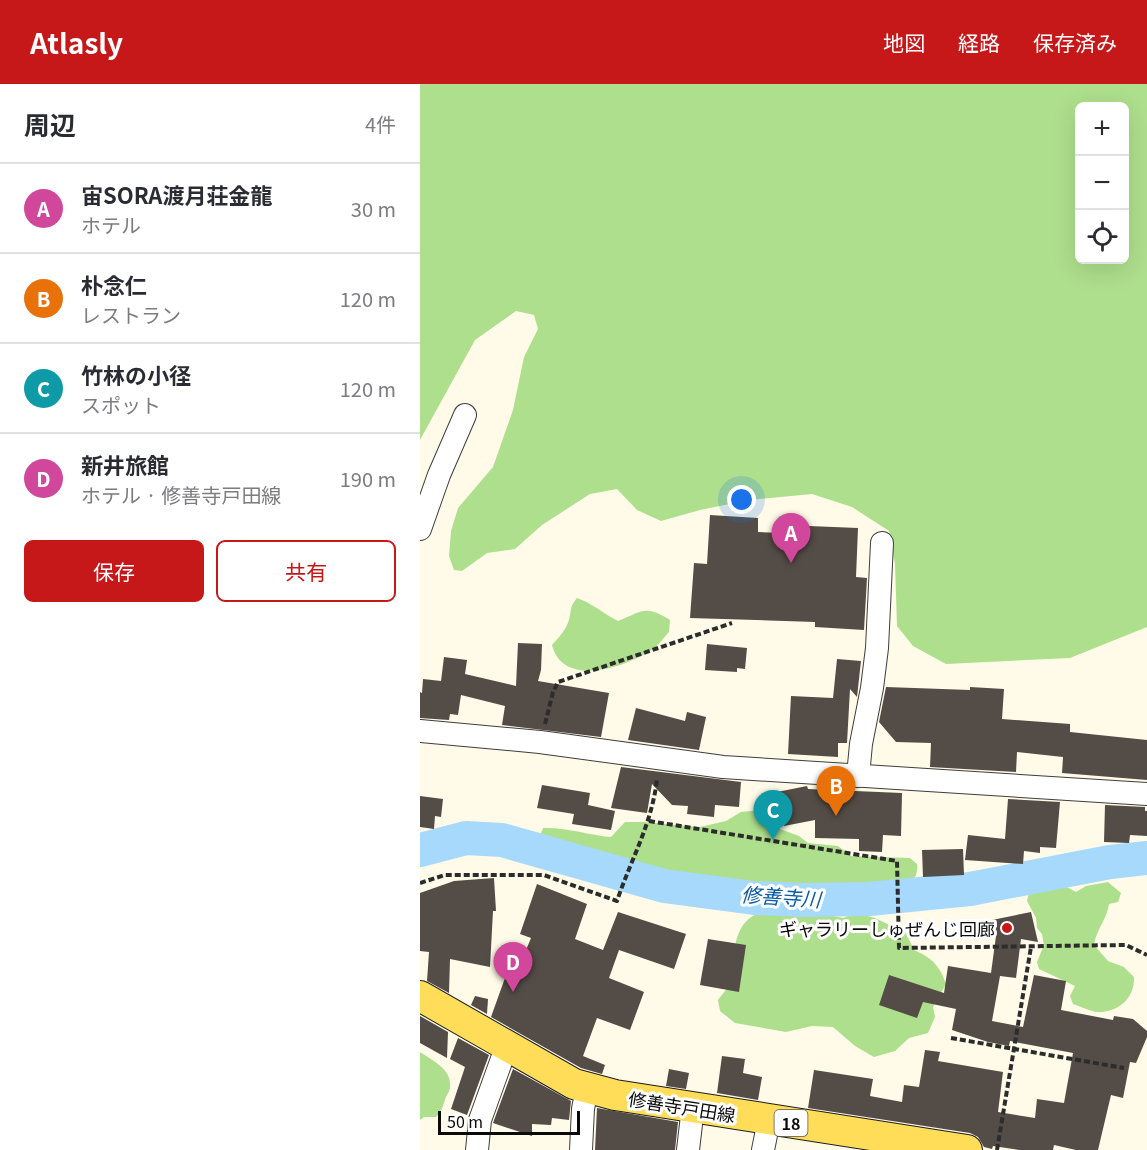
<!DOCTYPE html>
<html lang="ja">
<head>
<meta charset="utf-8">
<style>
  body { margin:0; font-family:Georgia,"Noto Sans JP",serif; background:#f7f7f7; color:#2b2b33 }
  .controls { position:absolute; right:18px; top:18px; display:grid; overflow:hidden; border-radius:9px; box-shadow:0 6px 24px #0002 }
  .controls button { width:54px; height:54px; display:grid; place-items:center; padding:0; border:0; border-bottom:2px solid #e1e1e2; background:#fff; color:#2b2b33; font:30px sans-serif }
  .scale { position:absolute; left:18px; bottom:15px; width:142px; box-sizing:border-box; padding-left:6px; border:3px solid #0a0a0a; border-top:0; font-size:16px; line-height:21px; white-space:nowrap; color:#0a0a0a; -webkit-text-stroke:4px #fff; paint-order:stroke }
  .you { position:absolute; left:322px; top:416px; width:21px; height:21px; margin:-15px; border:4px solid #fff; border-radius:50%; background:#1a73e8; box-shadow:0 0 0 9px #1a73e833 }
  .badge { display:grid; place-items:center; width:39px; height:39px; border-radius:50%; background:#c61719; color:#fff; font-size:20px; font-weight:700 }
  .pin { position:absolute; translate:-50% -50px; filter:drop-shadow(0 2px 3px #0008) }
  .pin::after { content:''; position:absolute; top:32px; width:21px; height:18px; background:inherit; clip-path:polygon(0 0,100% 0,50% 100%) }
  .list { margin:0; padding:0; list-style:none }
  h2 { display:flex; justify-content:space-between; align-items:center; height:78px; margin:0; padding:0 24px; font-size:26px }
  h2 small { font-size:20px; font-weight:400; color:#7c7c81 }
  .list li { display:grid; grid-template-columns:39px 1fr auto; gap:18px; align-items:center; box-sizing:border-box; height:90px; padding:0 24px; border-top:2px solid #e1e1e2 }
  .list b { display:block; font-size:22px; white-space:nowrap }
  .list p { margin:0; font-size:20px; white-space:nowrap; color:#7c7c81 }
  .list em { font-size:20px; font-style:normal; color:#7c7c81 }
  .actions { display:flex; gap:12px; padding:18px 24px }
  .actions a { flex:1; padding:14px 0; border:2px solid #c61719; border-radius:9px; text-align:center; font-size:21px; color:#c61719 }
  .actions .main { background:#c61719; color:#fff }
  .icon { flex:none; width:33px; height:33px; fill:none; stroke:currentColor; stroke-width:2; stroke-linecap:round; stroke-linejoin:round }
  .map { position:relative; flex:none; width:727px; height:1066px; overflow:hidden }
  header { display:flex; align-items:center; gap:36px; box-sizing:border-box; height:84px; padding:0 30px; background:#c61719; color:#fff }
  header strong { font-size:28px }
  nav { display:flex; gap:33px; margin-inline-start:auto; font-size:21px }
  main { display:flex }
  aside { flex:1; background:#fff }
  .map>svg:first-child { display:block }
  .forest { fill:#aedf8c; fill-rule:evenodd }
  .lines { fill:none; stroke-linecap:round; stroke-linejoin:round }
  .river { stroke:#a7d9fc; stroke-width:34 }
  .building { fill:#544c46 }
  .minor-casing { stroke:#3d3d3d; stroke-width:24 }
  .major-casing { stroke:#1b1b1b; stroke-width:32 }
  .path { stroke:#2c2c2c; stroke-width:4; stroke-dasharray:6 3; stroke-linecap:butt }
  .minor { stroke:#fff; stroke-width:22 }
  .major { stroke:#ffdd58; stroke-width:30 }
  .poi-dot { fill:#c61719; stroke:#fff; stroke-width:2 }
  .labels { text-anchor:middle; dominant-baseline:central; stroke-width:6; stroke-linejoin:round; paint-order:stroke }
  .shield { fill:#fff; stroke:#545454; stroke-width:1.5 }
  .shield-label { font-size:16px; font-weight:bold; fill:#0a0a0a }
  .poi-label { font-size:18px; fill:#0a0a0a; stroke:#fff; text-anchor:end }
  .street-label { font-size:18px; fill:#0a0a0a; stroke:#fff }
  .water-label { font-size:20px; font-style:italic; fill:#0a5ca6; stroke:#fff }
</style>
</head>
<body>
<header>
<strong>Atlasly</strong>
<nav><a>地図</a><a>経路</a><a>保存済み</a></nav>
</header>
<main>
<aside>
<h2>周辺<small>4件</small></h2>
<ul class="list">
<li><span class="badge" style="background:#d1479c">A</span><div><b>宙SORA渡月荘金龍</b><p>ホテル</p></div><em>30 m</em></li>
<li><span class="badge" style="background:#e8710a">B</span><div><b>朴念仁</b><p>レストラン</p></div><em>120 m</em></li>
<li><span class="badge" style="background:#0f9aa8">C</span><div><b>竹林の小径</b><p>スポット</p></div><em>120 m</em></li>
<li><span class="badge" style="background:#d1479c">D</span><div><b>新井旅館</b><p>ホテル · 修善寺戸田線</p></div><em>190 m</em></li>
</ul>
<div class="actions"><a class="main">保存</a><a>共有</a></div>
</aside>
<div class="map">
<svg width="727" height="1066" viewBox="0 0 727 1066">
  <rect width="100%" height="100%" fill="#fffbe8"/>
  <g class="forest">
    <path d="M0,0h727v543l-77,31 -124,6 -33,-18 -16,-20 -2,-62 -6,-33 -37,-24 -40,-13 -63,6 -49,10 -39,11 -24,-11 -20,-21 -27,5 -48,31 -27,24 -28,4 -25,18 -8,-1 -5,-14 2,-25 7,-23 35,-41 20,-57 11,-53 14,-28 -4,-14 -18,-4 -41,29 -55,100zM660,22h44v154h-44z"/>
    <path d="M157,514c15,5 27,16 41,23 24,-9 26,-17 52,-1l-1,12c-5,5 -10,13 -16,17 -26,18 -90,40 -101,-4 7,-8 14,-15 17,-25 3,-11 0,-12 8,-22z"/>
    <path d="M340,726l10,2 10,17 19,7 9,7 30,3 13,10 59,2 7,6c3,29 -31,23 -52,24 -30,3 -61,4 -91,3 -76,-2 -151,-24 -224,-42l-8,-5 -2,-8 3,-8c24,-1 45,7 68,9l14,-15h18l57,5 26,-6 15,-9z"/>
    <path d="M624,797l15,2 17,9 10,-6 22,-4 13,11 -3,9 -9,2c-2,15 -13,26 -15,41l14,16 16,6 10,10c1,21 -16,36 -37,35 -8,-1 -17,-6 -24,-8l-3,-8 5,-10 -36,-17 -2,-7 7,-17 -2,-11 -5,-6 -1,-10 -9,-17 3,-12z"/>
    <path d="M375,824l48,10 13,-5 19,5 31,15 8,17c18,8 26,16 32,34l-13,23 2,10 -7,16 -19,5 -14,13 -21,6 -19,-11 -22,-19 -21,-1 -26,6 -51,-9 -15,-12 -2,-11c5,-7 14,-16 15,-24 2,-8 0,-16 1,-24 6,-40 25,-42 61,-44z"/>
    <path d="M0,968c13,9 32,17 30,35 0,5 -4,8 -5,13 -3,8 -3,11 -9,17h-12l-4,3z"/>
  </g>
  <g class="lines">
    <polyline class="river" points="0,766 46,754 82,756 244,802 334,814 385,816 449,815 550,805 690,778 727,774"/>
  </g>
  <g class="building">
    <polygon points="290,431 338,434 338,448 389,450 389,442 438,444 436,493 447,494 444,546 395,543 395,538 270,534 274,479 287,480"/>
    <polygon points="98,559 122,560 121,586 118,597 189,609 181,653 82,641 85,622 41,611 38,631 30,630 29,636 0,634 0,608 2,609 3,595 21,597 24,573 47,576 45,590 96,602"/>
    <polygon points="287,560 327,564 325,585 317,584 317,588 285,586"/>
    <polygon points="417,575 441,577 437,613 430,605 427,659 418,659 418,673 368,670 371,612 413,614"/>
    <polygon points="466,603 550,606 550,603 584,605 582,635 650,640 650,648 727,656 727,696 642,689 643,673 597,668 596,688 510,683 511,659 476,658 459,638"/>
    <polygon points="216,624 265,637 267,628 286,633 279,666 208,656"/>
    <polygon points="201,683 321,698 319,723 295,721 294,733 267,730 268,722 252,721 232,700 227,729 191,724"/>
    <polygon points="122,701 170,709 168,721 195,727 191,746 152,740 154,730 117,724"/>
    <polygon points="387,702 388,705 482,709 481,752 463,751 462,768 439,767 439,755 395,754 395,736 364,742 357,708"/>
    <polygon points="0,712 23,715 21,733 15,732 14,745 0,743"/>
    <polygon points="588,715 640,718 636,764 620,763 620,769 604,767 603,780 545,776 548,751 585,755"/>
    <polygon points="685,721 725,723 725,727 727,727 727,752 710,751 709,759 684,758"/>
    <polygon points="543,765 544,791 503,793 502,766"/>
    <polygon points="74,794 76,827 73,827 70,883 30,875 29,909 7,897 9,868 0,867 0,809 34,797"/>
    <polygon points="117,800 167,820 155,855 183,866 198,828 266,850 254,885 199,866 189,894 224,908 210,946 177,934 163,972 185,981 182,990 161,984 71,933 90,880 99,883 111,854 100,850"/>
    <polygon points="611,828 618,858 601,855 596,894 580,892 572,937 603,943 614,891 646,897 641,926 693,936 694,932 713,935 727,947 727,953 716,979 710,978 703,1014 691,1011 678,1066 656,1066 634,1061 633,1066 599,1066 573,1062 572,1065 564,1063 558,1053 550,1049 388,1024 394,986 453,995 450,1012 482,1018 484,1001 499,1003 505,966 520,968 518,977 583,988 578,1028 615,1034 617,1015 644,1019 653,969 590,957 589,962 568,958 532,946 536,925 503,918 497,934 459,921 469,891 524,909 528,882 571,889 576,852 561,852 557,839"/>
    <polygon points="288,855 326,861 319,908 280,901"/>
    <polygon points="55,912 68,915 67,930 51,921"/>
    <polygon points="0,932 28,948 27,974 0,959"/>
    <polygon points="38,954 69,971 47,1031 31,1025 45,983 30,975"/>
    <polygon points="302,972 325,975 323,989 342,993 338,1016 297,1009"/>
    <polygon points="93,985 151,1017 149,1036 132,1034 131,1041 112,1040 112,1052 73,1039"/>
    <polygon points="249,985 269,989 266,1005 246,1002"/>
    <polygon points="177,1024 258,1038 255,1066 175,1066"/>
  </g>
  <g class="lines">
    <defs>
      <g id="minor">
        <polyline points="0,445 19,391 45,331"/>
        <polyline points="0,647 120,658 303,683 727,710"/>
        <polyline points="438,692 441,660 452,604 457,564 462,459"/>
        <polyline points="57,1066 60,1036 87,961"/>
        <polyline points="161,1066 163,1025 167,1004"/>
        <polyline points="268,1066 273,1023"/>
        <polyline points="343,1066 349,1036"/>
      </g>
      <polyline id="major" points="0,912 154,1000 195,1011 547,1066"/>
    </defs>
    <use href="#minor" class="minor-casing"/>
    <use href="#major" class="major-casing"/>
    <g class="path">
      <polyline points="125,640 133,608 138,598 312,539"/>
      <polyline points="229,737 477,777 479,864 706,861 727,871"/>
      <path d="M0,799l25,-8h99l73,26c14,-42 35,-77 40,-122"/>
      <polyline points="531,954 704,984"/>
      <polyline points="577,1066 611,863"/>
    </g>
    <use href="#minor" class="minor"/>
    <use href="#major" class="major"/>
  </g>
  <circle class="poi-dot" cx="587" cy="844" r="6"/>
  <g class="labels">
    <rect class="shield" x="354.5" y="1026" width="33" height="26" rx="4.5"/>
    <g class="shield-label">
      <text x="371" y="1039">18</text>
    </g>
    <g class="poi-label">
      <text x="575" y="844">ギャラリーしゅぜんじ回廊</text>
    </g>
    <g class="street-label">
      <text transform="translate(262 1022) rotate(9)">修善寺戸田線</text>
    </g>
    <g class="water-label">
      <text transform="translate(361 812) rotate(4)">修善寺川</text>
    </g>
  </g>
</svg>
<div class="controls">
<button>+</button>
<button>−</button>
<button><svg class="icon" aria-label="locate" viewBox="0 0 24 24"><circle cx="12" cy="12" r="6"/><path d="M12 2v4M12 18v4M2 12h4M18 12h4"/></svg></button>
</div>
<div class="scale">50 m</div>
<div class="you"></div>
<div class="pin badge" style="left:371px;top:479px;background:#d1479c">A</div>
<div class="pin badge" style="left:416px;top:732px;background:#e8710a">B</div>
<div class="pin badge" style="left:353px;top:756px;background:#0f9aa8">C</div>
<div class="pin badge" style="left:93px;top:908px;background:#d1479c">D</div>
</div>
</main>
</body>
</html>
